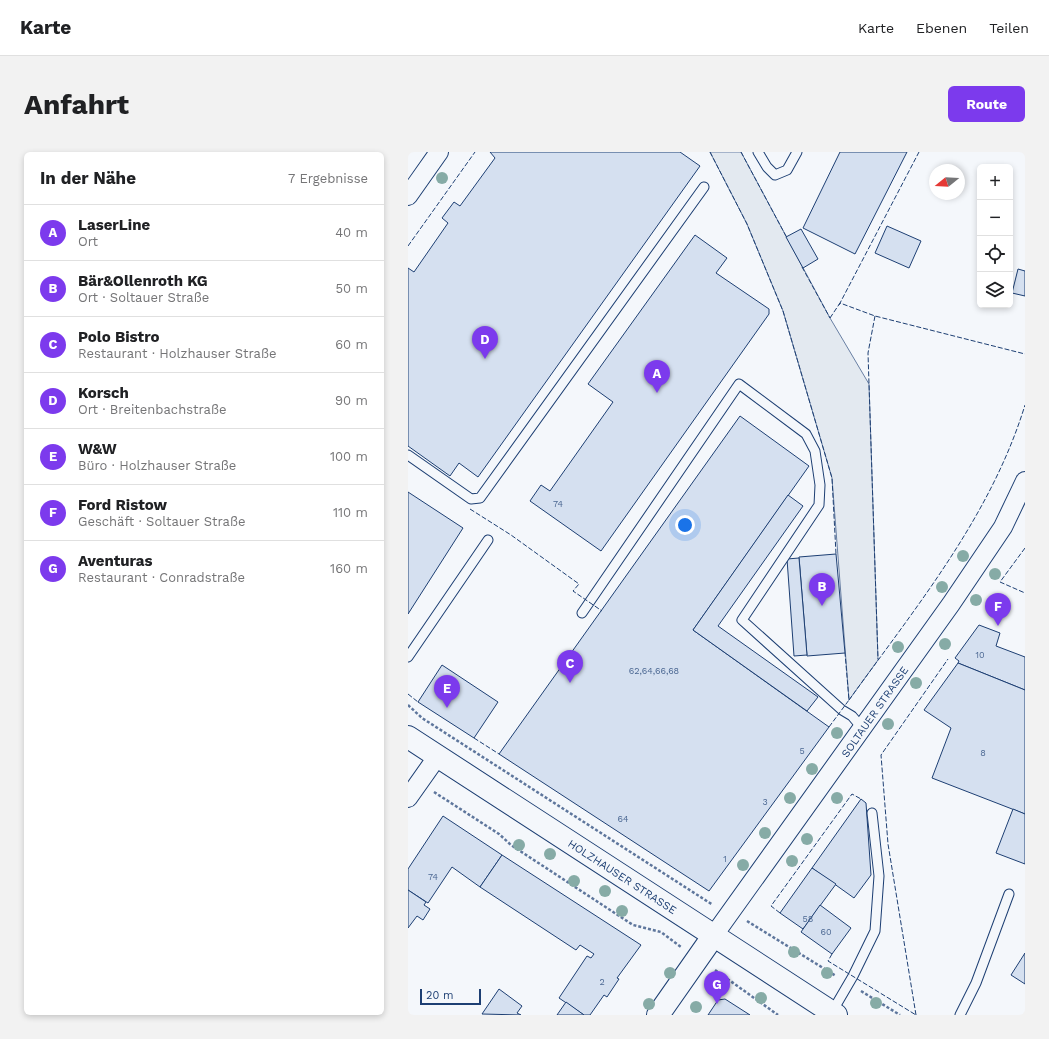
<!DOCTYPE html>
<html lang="de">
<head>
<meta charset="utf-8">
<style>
  body { margin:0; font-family:"Work Sans",sans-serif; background:#f2f2f2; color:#202124 }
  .controls { position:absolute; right:12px; top:12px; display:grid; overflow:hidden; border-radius:6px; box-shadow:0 2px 6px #0003 }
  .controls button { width:36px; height:36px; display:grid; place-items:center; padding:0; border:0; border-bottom:1px solid #e0e0e0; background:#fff; color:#202124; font:20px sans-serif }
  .compass { position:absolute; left:521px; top:12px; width:36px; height:36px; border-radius:50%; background:#fff; box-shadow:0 2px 6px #0003; rotate:252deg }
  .scale { position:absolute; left:12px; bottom:10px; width:61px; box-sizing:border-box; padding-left:4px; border:2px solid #1d3f73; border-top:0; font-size:11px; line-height:14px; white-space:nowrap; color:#1d3f73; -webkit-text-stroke:3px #f4f7fb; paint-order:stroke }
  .you { position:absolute; left:277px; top:373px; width:14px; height:14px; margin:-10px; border:3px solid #fff; border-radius:50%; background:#1a73e8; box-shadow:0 0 0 6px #1a73e833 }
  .badge { display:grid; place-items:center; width:26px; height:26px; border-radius:50%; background:#7c3aed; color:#fff; font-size:13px; font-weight:700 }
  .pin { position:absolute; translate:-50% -33px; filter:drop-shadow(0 1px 2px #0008) }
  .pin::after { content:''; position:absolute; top:21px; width:14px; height:12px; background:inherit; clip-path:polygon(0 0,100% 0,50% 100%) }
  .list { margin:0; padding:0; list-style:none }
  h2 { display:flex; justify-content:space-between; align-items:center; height:52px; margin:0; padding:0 16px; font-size:17px }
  h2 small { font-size:13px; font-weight:400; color:#757577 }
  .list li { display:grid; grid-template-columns:26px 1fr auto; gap:12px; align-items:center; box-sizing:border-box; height:56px; padding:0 16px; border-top:1px solid #e0e0e0 }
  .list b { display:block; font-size:15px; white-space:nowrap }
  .list p { margin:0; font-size:13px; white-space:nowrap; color:#757577 }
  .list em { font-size:13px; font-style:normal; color:#757577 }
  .icon { flex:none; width:22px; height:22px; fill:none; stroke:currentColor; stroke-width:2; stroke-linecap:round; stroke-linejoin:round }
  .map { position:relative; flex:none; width:617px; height:863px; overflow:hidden; border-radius:6px }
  header { display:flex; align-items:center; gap:24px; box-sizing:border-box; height:56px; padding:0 20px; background:#fff; border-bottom:1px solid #e0e0e0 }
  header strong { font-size:19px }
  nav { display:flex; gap:22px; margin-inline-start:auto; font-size:14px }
  .intro { display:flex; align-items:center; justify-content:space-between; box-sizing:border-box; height:96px; padding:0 24px }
  h1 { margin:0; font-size:28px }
  .button { padding:10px 18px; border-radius:6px; background:#7c3aed; color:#fff; font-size:14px; font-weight:700 }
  main { display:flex; gap:24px; padding:0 24px }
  aside { flex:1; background:#fff; border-radius:6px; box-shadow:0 2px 6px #0003 }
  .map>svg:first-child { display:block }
  .green { fill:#e3e9f0; stroke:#687fa3 }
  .building { fill:#d5e0f0; stroke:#1d3f73 }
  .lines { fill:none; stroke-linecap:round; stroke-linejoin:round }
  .service-casing { stroke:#1d3f73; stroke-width:11 }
  .minor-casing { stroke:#1d3f73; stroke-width:20 }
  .tertiary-casing { stroke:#1d3f73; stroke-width:24 }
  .secondary-casing { stroke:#1d3f73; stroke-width:24 }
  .path { stroke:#5e769c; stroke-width:2.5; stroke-dasharray:3 2; stroke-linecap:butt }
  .service { stroke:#f4f7fb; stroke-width:9 }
  .minor { stroke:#f4f7fb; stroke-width:18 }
  .tertiary { stroke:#f4f7fb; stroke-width:22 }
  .secondary { stroke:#f4f7fb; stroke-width:22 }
  .fence { stroke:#1d3f73; stroke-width:1; stroke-dasharray:5 2; stroke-linecap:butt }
  .tree { fill:#86aba6 }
  .labels { text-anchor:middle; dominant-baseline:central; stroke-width:3; stroke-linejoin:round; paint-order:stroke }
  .number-label { font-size:9px; fill:#4b6792 }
  .street-label { font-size:11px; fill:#1d3f73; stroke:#f4f7fb }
</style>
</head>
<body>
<header>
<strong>Karte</strong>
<nav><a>Karte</a><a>Ebenen</a><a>Teilen</a></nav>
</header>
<div class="intro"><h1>Anfahrt</h1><a class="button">Route</a></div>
<main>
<aside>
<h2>In der Nähe<small>7 Ergebnisse</small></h2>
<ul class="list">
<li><span class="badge">A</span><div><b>LaserLine</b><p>Ort</p></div><em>40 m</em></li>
<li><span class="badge">B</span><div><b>Bär&amp;Ollenroth KG</b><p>Ort · Soltauer Straße</p></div><em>50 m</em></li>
<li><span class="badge">C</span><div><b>Polo Bistro</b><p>Restaurant · Holzhauser Straße</p></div><em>60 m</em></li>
<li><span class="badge">D</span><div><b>Korsch</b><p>Ort · Breitenbachstraße</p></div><em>90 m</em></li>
<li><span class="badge">E</span><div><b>W&amp;W</b><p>Büro · Holzhauser Straße</p></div><em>100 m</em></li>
<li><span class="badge">F</span><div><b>Ford Ristow</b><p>Geschäft · Soltauer Straße</p></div><em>110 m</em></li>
<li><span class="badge">G</span><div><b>Aventuras</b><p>Restaurant · Conradstraße</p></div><em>160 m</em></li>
</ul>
</aside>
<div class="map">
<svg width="617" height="863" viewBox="0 0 617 863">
  <rect width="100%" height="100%" fill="#f4f7fb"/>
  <polygon class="green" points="302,0 333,0 422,166 461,232 470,508 441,548 424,326 375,159 339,72"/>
  <g class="building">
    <polygon points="82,0 272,0 292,14 70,325 51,311 42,324 0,294 0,116 6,120 40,71 34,66 46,50 52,54 87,6"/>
    <polygon points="432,0 499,0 447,102 395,76"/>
    <polygon points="479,74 513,89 501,116 467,101"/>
    <polygon points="393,77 410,107 395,116 378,85"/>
    <polygon points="287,83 319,106 308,121 361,157 361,162 193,399 122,349 133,333 142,339 205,250 180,232"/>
    <polygon points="610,117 617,119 617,144 604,141"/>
    <polygon points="332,264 401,314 285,478 421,575 301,739 91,602"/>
    <polygon points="0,340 55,376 0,462"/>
    <polygon points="380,343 395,354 310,474 410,545 399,559 285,478"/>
    <polygon points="428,402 437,501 399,504 391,405"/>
    <polygon points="391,406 399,503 386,504 379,407"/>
    <polygon points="571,473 592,481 588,494 617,505 617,538 550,511 551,509 547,506"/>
    <polygon points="550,511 617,538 617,662 524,626 543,576 516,558"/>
    <polygon points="34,513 90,550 66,586 10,550"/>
    <polygon points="453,647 458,651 463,723 446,746 404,716"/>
    <polygon points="605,657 617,662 617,712 588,701"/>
    <polygon points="35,664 94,703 72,735 44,715 20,751 0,738 0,717"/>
    <polygon points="94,703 233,793 209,826 211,827 199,845 196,843 182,863 176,863 151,846 179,804 183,806 186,802 172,793 168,798 72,735"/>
    <polygon points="404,716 428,732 395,777 372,761"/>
    <polygon points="0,738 18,750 16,753 22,757 15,768 9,764 0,776"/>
    <polygon points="412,753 443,776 424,802 393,780"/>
    <polygon points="617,801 617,832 603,823"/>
    <polygon points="91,837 114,854 109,861 113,863 74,862"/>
    <polygon points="317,847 342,863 300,863 310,848"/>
    <polygon points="158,850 176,863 149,863"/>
  </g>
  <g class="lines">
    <defs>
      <g id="service">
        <polyline points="350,0 359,15 367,23 379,18 389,0"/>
        <polyline points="0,303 63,347 72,346 296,35"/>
        <polyline points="174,461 331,232 398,282 407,299 412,333 411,353 334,468 434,558 444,564 455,577"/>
        <polyline points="0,505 80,388"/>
        <polyline points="424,860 445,824 467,779 471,724 464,661"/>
        <polyline points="552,863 568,831 601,742"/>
      </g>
      <g id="minor">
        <polyline points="0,44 31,0"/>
        <polyline points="0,646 29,605"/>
        <polyline points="306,783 543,452 595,375 617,329"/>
      </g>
      <polyline id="tertiary" points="250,863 306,783"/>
      <polyline id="secondary" points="0,585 428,863"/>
    </defs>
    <use href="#service" class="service-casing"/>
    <use href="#minor" class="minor-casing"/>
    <use href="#tertiary" class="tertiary-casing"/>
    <use href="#secondary" class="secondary-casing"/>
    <g class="path">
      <polyline points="0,553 14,566 305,753"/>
      <polyline points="26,640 91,682 103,693 225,773 253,780 273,795"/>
      <polyline points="339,769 428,824"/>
      <polyline points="307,818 370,863"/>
      <polyline points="453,839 492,863"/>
    </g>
    <use href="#service" class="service"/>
    <use href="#minor" class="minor"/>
    <use href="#tertiary" class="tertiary"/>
    <use href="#secondary" class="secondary"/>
    <g class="fence">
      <polyline points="302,0 339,72 375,159 424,326 428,402"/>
      <polyline points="333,0 379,86"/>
      <polyline points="0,94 67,0"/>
      <polyline points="394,115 422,166"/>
      <polyline points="431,153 511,0"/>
      <polyline points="467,164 460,201 470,507"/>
      <polyline points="422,166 432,151 467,164 617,202"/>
      <polyline points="62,357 103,383 171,432 165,439 194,459"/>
      <polyline points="617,396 592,430 617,441"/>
      <polyline points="0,542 10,550"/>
      <path d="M441,548c67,-93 142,-184 176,-295"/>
      <polyline points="421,575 441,548 437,501"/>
      <polyline points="66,586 91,602"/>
      <polyline points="372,761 363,754 444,642 453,647"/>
      <polyline points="424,802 420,809 508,863"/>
      <polyline points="508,863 480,692 473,603 540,507"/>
    </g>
  </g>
  <g class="tree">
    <circle cx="34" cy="26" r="6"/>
    <circle cx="555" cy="404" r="6"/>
    <circle cx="587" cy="422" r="6"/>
    <circle cx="534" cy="435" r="6"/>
    <circle cx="568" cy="448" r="6"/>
    <circle cx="537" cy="492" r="6"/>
    <circle cx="490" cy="495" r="6"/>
    <circle cx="508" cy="531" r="6"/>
    <circle cx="480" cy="572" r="6"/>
    <circle cx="429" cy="581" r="6"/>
    <circle cx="404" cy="617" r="6"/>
    <circle cx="382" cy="646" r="6"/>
    <circle cx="429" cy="646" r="6"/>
    <circle cx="357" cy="681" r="6"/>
    <circle cx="399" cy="687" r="6"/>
    <circle cx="111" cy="693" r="6"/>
    <circle cx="142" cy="702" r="6"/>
    <circle cx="384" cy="709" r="6"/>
    <circle cx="335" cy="713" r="6"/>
    <circle cx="166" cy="729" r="6"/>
    <circle cx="197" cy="739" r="6"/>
    <circle cx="214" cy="759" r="6"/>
    <circle cx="386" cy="800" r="6"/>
    <circle cx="262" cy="821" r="6"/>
    <circle cx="419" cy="821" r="6"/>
    <circle cx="353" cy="846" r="6"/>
    <circle cx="468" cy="851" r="6"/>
    <circle cx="241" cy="852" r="6"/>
    <circle cx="288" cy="855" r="6"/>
  </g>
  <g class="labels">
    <g class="number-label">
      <text x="150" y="352">74</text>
      <text x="572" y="503">10</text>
      <text x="246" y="519">62,64,66,68</text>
      <text x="394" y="599">5</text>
      <text x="575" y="601">8</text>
      <text x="357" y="650">3</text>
      <text x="215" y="667">64</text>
      <text x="317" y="707">1</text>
      <text x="25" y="725">74</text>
      <text x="400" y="767">58</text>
      <text x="418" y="780">60</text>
      <text x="194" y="830">2</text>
    </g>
    <g class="street-label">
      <text transform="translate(467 560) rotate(-55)">SOLTAUER STRASSE</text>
      <text transform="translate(214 725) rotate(33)">HOLZHAUSER STRASSE</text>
    </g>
  </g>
</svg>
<div class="controls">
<button>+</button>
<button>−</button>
<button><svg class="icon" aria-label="locate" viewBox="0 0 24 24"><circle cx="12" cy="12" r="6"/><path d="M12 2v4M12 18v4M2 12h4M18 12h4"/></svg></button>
<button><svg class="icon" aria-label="layers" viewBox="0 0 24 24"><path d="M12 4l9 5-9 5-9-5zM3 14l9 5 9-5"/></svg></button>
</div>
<svg class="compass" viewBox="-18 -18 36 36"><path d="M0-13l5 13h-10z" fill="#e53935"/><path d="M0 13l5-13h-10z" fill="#757577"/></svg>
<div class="scale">20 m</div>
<div class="you"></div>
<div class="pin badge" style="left:249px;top:241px">A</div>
<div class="pin badge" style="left:414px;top:454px">B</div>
<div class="pin badge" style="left:162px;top:531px">C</div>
<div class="pin badge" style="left:77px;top:207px">D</div>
<div class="pin badge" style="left:39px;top:556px">E</div>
<div class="pin badge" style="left:590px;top:474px">F</div>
<div class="pin badge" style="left:309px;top:852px">G</div>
</div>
</main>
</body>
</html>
